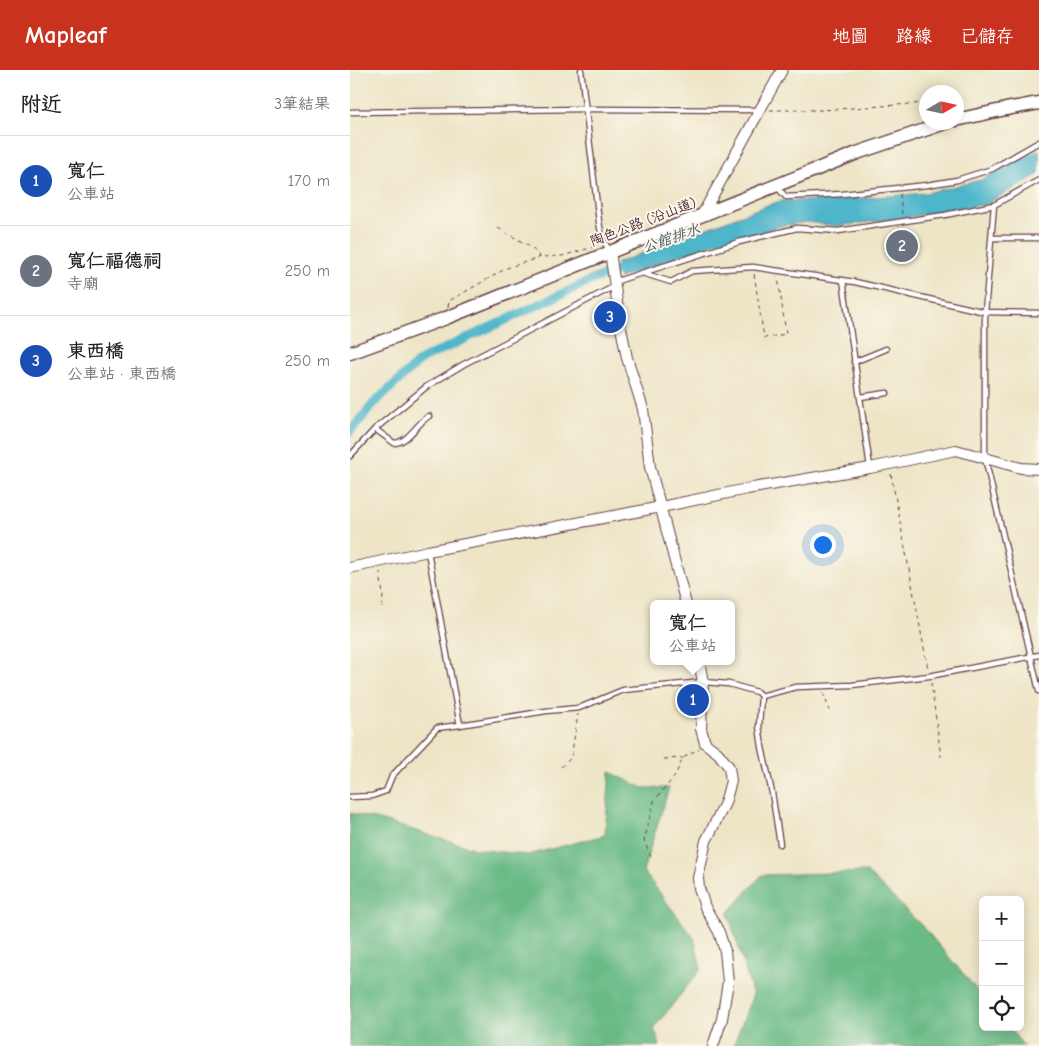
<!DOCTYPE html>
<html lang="zh-TW">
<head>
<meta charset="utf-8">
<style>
  body { margin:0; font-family:"Comic Neue","LXGW WenKai TC",sans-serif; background:#f6f6f6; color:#222 }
  .controls { position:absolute; right:15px; bottom:15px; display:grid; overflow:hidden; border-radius:8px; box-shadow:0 2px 12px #0003 }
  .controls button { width:45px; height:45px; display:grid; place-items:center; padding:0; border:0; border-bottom:1px solid #e0e0e0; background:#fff; color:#222; font:25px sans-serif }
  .compass { position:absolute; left:569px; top:15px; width:45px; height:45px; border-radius:50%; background:#fff; box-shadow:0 2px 12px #0003; rotate:81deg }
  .you { position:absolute; left:472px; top:474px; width:18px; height:18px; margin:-12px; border:4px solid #fff; border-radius:50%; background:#1a73e8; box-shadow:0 0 0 8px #1a73e833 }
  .badge { display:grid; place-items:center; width:32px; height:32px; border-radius:50%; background:#c8321e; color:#fff; font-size:16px; font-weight:700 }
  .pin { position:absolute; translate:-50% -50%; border:2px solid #fff; box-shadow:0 1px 5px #0006 }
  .popup { position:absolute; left:300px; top:530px; width:85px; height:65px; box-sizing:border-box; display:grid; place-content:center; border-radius:8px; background:#fff; filter:drop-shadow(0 1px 4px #0005); font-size:16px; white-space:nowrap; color:#767676 }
  .popup b { font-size:19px; color:#222 }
  .popup::after { content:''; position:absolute; left:50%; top:100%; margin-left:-10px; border:10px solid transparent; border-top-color:#fff }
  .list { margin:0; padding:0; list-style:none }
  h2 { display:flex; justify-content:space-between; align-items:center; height:65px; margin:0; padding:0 20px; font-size:21px }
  h2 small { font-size:16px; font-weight:400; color:#767676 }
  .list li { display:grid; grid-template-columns:32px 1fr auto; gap:15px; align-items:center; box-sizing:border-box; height:90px; padding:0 20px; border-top:1px solid #e0e0e0 }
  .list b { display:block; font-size:19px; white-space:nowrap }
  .list p { margin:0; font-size:16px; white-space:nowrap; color:#767676 }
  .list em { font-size:16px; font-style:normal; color:#767676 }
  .icon { flex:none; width:28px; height:28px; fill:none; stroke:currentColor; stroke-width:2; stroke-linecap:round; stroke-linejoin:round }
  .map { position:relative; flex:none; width:689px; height:976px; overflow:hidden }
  header { display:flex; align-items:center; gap:30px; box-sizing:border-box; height:70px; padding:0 25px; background:#c8321e; color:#fff }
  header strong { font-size:24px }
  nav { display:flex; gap:28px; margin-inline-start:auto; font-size:18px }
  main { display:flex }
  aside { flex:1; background:#fff }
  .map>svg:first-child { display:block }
  .forest { fill:#69ba85; stroke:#5a6c58 }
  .water { fill:#4db6cb; stroke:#4c6a7b }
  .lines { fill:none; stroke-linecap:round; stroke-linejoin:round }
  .canal { stroke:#4db6cb; stroke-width:9 }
  .service-casing { stroke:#623d42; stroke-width:7 }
  .tertiary-casing { stroke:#623d42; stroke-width:12 }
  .secondary-casing { stroke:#623d42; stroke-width:15 }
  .path { stroke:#623d42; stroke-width:1; stroke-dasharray:4 4; stroke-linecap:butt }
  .service { stroke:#fff; stroke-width:4.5 }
  .tertiary { stroke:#fff; stroke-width:10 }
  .secondary { stroke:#fff; stroke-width:12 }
  .labels { text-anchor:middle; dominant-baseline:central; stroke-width:4; stroke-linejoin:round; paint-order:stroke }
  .street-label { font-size:14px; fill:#4a1f2b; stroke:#fbf7ec }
  .water-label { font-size:15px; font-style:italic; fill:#4b5b6b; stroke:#fbf7ec }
</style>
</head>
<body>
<header>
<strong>Mapleaf</strong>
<nav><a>地圖</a><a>路線</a><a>已儲存</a></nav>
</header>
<main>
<aside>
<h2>附近<small>3筆結果</small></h2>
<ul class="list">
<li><span class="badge" style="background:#1a4fb4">1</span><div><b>寬仁</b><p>公車站</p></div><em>170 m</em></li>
<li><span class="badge" style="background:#6b7280">2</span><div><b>寬仁福德祠</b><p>寺廟</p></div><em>250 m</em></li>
<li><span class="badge" style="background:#1a4fb4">3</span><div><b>東西橋</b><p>公車站 · 東西橋</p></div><em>250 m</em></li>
</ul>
</aside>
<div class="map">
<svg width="689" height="976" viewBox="0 0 689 976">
  <rect width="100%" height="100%" fill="#fbf7ec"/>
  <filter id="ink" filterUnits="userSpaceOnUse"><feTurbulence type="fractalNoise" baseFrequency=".02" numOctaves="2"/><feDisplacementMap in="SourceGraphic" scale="10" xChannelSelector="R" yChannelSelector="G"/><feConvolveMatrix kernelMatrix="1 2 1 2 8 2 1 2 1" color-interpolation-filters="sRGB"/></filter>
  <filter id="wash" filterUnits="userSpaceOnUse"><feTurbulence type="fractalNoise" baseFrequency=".0096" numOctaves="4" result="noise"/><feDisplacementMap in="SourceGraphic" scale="20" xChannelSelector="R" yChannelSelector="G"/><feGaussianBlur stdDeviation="1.12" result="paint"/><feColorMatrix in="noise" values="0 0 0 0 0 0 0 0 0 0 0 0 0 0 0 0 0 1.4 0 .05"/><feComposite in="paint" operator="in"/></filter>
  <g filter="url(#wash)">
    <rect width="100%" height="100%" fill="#ede5c6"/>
    <g class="forest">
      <polygon points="260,702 293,718 319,718 293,801 344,868 351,899 304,958 310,976 0,976 0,743 40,753 126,779 178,785 255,765"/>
      <polygon points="517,802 574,858 633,927 633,957 658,957 674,976 383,976 403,925 378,843 412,805"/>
    </g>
    <polygon class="water" points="689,80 689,104 636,134 558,147 488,156 457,152 424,157 412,163 368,172 269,208 267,193 415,136 431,131 488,130 576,123 631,110"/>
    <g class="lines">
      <polyline class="canal" points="0,362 25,332 72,289 244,209 279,196"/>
    </g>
  </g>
  <g filter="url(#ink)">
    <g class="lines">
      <defs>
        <g id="service">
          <polyline points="231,0 249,152 252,168 259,180"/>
          <polyline points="0,42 236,39 409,40"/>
          <polyline points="427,117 436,127 492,124 577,115 607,110 642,99 689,72"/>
          <polyline points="644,135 635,242 635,388 689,621"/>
          <polyline points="642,168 689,168"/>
          <polyline points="292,203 321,212 342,201 403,197 505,212 635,242 689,243"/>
          <polyline points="493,210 520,397"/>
          <polyline points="504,292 536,279"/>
          <polyline points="510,327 537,323"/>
          <path d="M25,359l19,14c15,-1 23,-20 35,-27"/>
          <polyline points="0,386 25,359 76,317 114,294 265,216 267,211 389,172 447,158 488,161 595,145 644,135 689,110"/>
          <polyline points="411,626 446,617 502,615 579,606 689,585"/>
          <polyline points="110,655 196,641 229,638 273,620 353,612 379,614 407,622 411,626 409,656 412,677 422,723 430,774"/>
          <polyline points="0,727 22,726 36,721 42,706 87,658 110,655 78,482"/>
        </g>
        <g id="tertiary">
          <polyline points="352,145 432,0"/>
          <polyline points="260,181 270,253 277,288 293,339 300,397 336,534"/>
          <polyline points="0,498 78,481 311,437 397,419 520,398 606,380 671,398 689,399"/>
          <polyline points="349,591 353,612 351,659 355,673 368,683 379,697 381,711 375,733 356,771 348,808 349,818 355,837 369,862 375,881 378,912 372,949 363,976"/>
        </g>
        <g id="secondary">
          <polyline points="606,50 656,39 689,33"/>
          <polyline points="0,283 96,248 507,83 598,52"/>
        </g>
      </defs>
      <use href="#service" class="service-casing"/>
      <use href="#tertiary" class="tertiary-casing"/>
      <use href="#secondary" class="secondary-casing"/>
      <g class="path">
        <polyline points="420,40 472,40 576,33"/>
        <polyline points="550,124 552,145"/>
        <polyline points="148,158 181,177 190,187"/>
        <polyline points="404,204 414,268 436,264 428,207"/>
        <polyline points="98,237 99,231 157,198 191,187 212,186 244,177"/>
        <polyline points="541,404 578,599"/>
        <polyline points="30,502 33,525 32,541"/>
        <polyline points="581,613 591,687"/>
        <polyline points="473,623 480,641"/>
        <polyline points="314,689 333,688"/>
        <polyline points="211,697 221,688 228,644"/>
        <polyline points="301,787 294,771 304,731 325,706 333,688 349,679"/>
      </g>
      <use href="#service" class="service"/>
      <use href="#tertiary" class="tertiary"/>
      <use href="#secondary" class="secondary"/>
    </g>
  </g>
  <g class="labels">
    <g class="street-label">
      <text transform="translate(293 152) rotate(-21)">陶色公路 (沿山道)</text>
    </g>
    <g class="water-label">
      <text transform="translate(321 168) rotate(-19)">公館排水</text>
    </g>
  </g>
</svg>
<div class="controls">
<button>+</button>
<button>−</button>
<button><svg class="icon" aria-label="locate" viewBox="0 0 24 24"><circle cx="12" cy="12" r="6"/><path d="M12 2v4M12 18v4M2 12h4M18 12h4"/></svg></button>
</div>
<svg class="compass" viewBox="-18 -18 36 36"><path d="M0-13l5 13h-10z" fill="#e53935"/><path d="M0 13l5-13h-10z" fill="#767676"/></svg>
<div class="you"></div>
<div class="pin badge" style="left:343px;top:630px;background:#1a4fb4">1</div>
<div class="popup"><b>寬仁</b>公車站</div>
<div class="pin badge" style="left:552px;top:176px;background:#6b7280">2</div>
<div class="pin badge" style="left:260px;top:247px;background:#1a4fb4">3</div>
</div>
</main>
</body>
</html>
